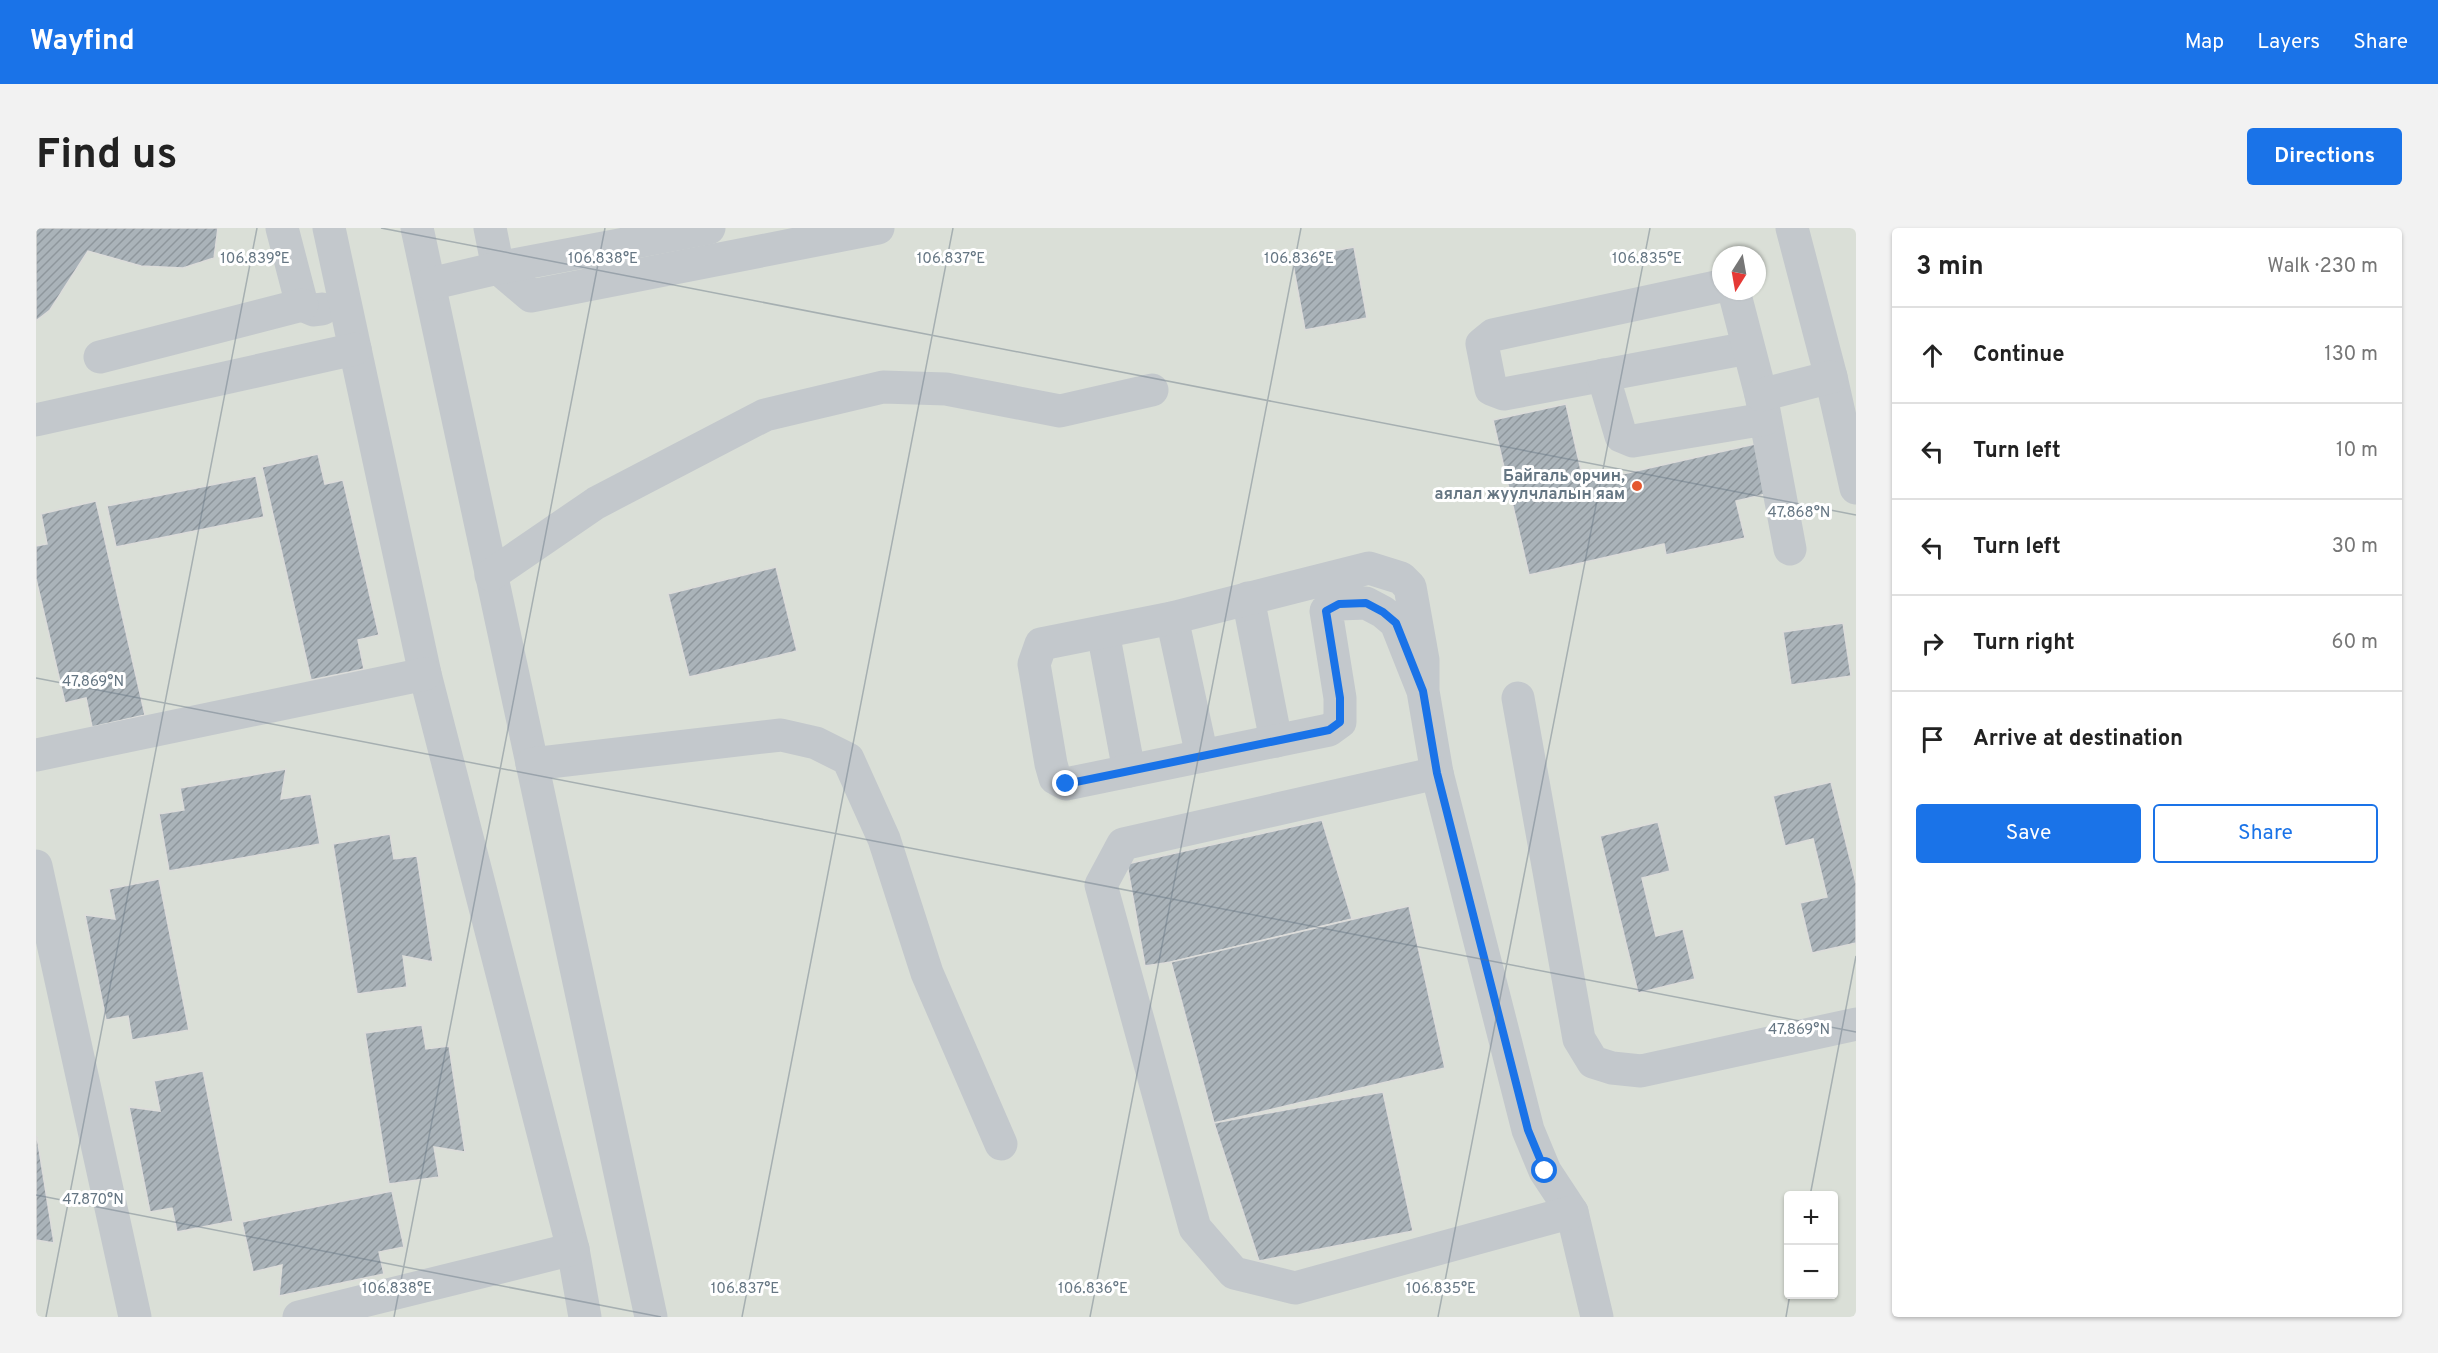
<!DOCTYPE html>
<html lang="en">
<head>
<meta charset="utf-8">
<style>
  body { margin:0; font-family:Overpass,sans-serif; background:#f2f2f2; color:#222 }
  .controls { position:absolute; right:18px; bottom:18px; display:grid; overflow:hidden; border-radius:6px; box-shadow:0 2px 4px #0004 }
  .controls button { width:54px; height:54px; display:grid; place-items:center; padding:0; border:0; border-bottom:2px solid #e0e0e0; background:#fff; color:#222; font:30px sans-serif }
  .compass { position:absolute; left:1676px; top:18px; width:54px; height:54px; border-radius:50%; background:#fff; box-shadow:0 2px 4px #0004; rotate:191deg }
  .stop { position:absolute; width:18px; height:18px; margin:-14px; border:4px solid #1a73e8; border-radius:50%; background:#fff }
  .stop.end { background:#1a73e8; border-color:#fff; box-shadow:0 2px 6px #0008 }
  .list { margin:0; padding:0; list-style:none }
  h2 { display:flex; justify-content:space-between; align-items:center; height:78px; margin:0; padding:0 24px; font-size:26px }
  h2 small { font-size:20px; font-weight:400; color:#767676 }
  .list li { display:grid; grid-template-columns:39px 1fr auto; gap:18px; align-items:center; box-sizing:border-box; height:96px; padding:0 24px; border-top:2px solid #e0e0e0 }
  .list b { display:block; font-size:22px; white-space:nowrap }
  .list em { font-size:20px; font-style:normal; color:#767676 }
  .actions { display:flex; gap:12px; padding:18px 24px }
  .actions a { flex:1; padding:14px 0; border:2px solid #1a73e8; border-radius:6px; text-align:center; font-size:21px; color:#1a73e8 }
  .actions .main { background:#1a73e8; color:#fff }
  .icon { flex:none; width:33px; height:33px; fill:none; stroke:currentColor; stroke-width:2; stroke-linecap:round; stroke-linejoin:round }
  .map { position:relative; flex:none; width:1820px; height:1089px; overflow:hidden; border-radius:6px }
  header { display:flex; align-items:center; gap:36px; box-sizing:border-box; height:84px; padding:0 30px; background:#1a73e8; color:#fff }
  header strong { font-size:28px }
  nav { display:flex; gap:33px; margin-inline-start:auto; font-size:21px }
  .intro { display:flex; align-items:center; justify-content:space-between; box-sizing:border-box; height:144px; padding:0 36px }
  h1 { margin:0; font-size:42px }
  .button { padding:15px 27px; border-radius:6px; background:#1a73e8; color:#fff; font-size:21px; font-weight:700 }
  main { display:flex; gap:36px; padding:0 36px }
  aside { flex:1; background:#fff; border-radius:6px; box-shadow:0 2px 4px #0004 }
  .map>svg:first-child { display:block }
  .green { fill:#dadfd7; fill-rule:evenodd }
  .building { fill:url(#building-hatch); stroke:#dcdcda; stroke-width:1.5 }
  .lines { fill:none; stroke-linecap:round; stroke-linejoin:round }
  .minor { stroke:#c3c8cc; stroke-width:33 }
  .route { stroke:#1a73e8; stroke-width:8 }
  .ticks { fill:none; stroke:#657683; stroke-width:1.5; stroke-opacity:0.45 }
  .poi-dot { fill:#e4572e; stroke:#fff; stroke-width:2 }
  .labels { text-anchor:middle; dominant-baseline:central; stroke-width:6; stroke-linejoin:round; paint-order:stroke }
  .poi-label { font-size:16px; font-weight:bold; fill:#657683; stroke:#fff; text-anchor:end }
  .ticks-label { font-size:15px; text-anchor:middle; fill:#657683; stroke:#fff; stroke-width:6; stroke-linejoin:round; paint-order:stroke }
</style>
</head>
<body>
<header>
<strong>Wayfind</strong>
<nav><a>Map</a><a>Layers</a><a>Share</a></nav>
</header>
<div class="intro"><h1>Find us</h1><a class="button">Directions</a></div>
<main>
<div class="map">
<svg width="1820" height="1089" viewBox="0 0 1820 1089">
  <defs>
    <pattern id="building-hatch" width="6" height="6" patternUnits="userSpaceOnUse" patternTransform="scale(1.5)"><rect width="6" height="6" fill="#aab3b9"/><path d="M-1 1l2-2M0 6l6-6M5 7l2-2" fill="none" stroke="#8e969c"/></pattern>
  </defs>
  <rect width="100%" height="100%" fill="#fafaf8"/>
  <path class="green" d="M0,0h1820v1089h-1820zM1685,27h36v36h-36zM1752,968h46v98h-46z"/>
  <g class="building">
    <polygon points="0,0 182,0 178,30 147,40 105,38 52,23 14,82 0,93"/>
    <polygon points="1318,19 1331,90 1269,102 1256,31"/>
    <polygon points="1530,176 1547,251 1581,243 1582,247 1719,216 1730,266 1700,273 1709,310 1630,327 1628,316 1493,347 1457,192"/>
    <polygon points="282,226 289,256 307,252 343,407 322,412 328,441 275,452 226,239"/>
    <polygon points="220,248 228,289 80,319 71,278"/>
    <polygon points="60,273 109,487 56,499 50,470 29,475 0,351 0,318 11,316 5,286"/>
    <polygon points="740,339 761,423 653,449 632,366"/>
    <polygon points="1807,395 1815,448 1755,457 1747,404"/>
    <polygon points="250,541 245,571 275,566 284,616 133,643 123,586 148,582 144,560"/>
    <polygon points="1795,554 1820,655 1820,715 1776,725 1764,675 1791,669 1777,611 1749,618 1737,568"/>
    <polygon points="1286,592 1316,691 1135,734 1109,738 1091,636"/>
    <polygon points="1622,594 1634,643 1606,650 1620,708 1647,701 1659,751 1602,765 1564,608"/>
    <polygon points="354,606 358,631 381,628 397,734 367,728 371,759 321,766 297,616"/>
    <polygon points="123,651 153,802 96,812 92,788 70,792 49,687 79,691 73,661"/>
    <polygon points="1373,678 1409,840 1178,895 1135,734"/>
    <polygon points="386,797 390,821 413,818 429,924 398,919 403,949 353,956 329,805"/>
    <polygon points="167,843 197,993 141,1004 136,980 114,984 93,879 124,883 118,853"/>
    <polygon points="1347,864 1377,1003 1223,1033 1178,895"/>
    <polygon points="0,909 1,909 18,1015 0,1012"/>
    <polygon points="356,963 368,1019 343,1024 348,1046 243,1068 246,1037 217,1044 206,994"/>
  </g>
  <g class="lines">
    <g class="minor">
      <polyline points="246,0 266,77 278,82 286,81"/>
      <polyline points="293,0 389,446 537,1021 549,1089"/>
      <polyline points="381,0 615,1089"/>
      <polyline points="454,0 462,40 495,68 842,0"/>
      <polyline points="1756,0 1795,149 1820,260"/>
      <polyline points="394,56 462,40 673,0"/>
      <polyline points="1685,58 1457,107 1446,116 1455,161 1468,166 1712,120"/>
      <polyline points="1698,63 1725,167 1754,321"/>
      <polyline points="64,129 266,77"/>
      <polyline points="1567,147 1585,208 1597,213 1729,191"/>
      <polyline points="1725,167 1795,149"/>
      <polyline points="0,192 319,121"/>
      <polyline points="455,347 560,275 729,187 847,159 910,161 1024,183 1116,162"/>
      <polyline points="1212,370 1240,513"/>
      <polyline points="1136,390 1166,528"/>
      <polyline points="1067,404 1093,543"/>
      <polyline points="1387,463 1360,395 1347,384 1330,375 1303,376 1290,383 1304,470 1304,494 1293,502 1030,556 1019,550 1015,536 998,436 1005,416 1136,390 1333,340 1365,350 1374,359 1387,432 1387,463 1401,545 1492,902 1509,943 1536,984 1561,1089"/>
      <polyline points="1482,470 1543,811 1557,834 1576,840 1605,843 1820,796"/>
      <polyline points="0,527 389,446"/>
      <polyline points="496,536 745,507 780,515 812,531 848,611 891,745 965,916"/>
      <polyline points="1401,545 1087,616 1065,657 1159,1000 1198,1045 1259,1060 1536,984"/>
      <polyline points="0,638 99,1089"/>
      <polyline points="263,1089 537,1021"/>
    </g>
  </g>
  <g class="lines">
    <polyline class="route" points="1030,556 1293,502 1304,494 1304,470 1290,383 1303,376 1330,375 1347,384 1360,395 1387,463 1401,545 1492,902 1509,943"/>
  </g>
  <path class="ticks" d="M345,0l1475,287M0,450l1820,354M0,967l625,122M1774,968l46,-240M10,1089l211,-1089M358,1089l211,-1089M706,1089l211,-1089M1054,1089l211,-1089M1402,1089l212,-1089M1750,1089l4,-23"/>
  <circle class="poi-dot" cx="1601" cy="258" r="6"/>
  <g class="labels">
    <g class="poi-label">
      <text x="1589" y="249">Байгаль орчин,<tspan x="1589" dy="18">аялал жуулчлалын яам</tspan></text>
    </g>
  </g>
  <g class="ticks-label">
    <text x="219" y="35">106.839°E</text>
    <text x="567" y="35">106.838°E</text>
    <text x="915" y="35">106.837°E</text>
    <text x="1263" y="35">106.836°E</text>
    <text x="1611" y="35">106.835°E</text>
    <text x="1763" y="289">47.868°N</text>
    <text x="57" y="458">47.869°N</text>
    <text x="1763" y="806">47.869°N</text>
    <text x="57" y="976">47.870°N</text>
    <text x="361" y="1065">106.838°E</text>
    <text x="709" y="1065">106.837°E</text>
    <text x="1057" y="1065">106.836°E</text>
    <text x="1405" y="1065">106.835°E</text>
  </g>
</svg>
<div class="controls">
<button>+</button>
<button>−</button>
</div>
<svg class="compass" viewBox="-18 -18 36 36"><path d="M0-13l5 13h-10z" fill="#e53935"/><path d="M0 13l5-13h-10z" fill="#767676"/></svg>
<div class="stop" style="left:1509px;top:943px"></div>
<div class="stop end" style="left:1030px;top:556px"></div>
</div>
<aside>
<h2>3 min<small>Walk · 230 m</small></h2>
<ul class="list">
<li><svg class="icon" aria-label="ahead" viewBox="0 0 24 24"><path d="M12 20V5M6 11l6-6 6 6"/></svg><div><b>Continue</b></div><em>130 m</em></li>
<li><svg class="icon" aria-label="left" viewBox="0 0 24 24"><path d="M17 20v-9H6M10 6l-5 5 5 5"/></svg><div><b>Turn left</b></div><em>10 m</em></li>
<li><svg class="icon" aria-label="left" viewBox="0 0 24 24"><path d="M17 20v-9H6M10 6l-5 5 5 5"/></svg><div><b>Turn left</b></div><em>30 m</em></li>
<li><svg class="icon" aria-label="right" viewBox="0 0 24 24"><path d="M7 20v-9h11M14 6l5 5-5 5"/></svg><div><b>Turn right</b></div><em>60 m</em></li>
<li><svg class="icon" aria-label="arrive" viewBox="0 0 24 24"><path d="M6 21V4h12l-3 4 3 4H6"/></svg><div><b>Arrive at destination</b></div></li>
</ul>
<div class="actions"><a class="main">Save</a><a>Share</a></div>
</aside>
</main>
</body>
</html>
